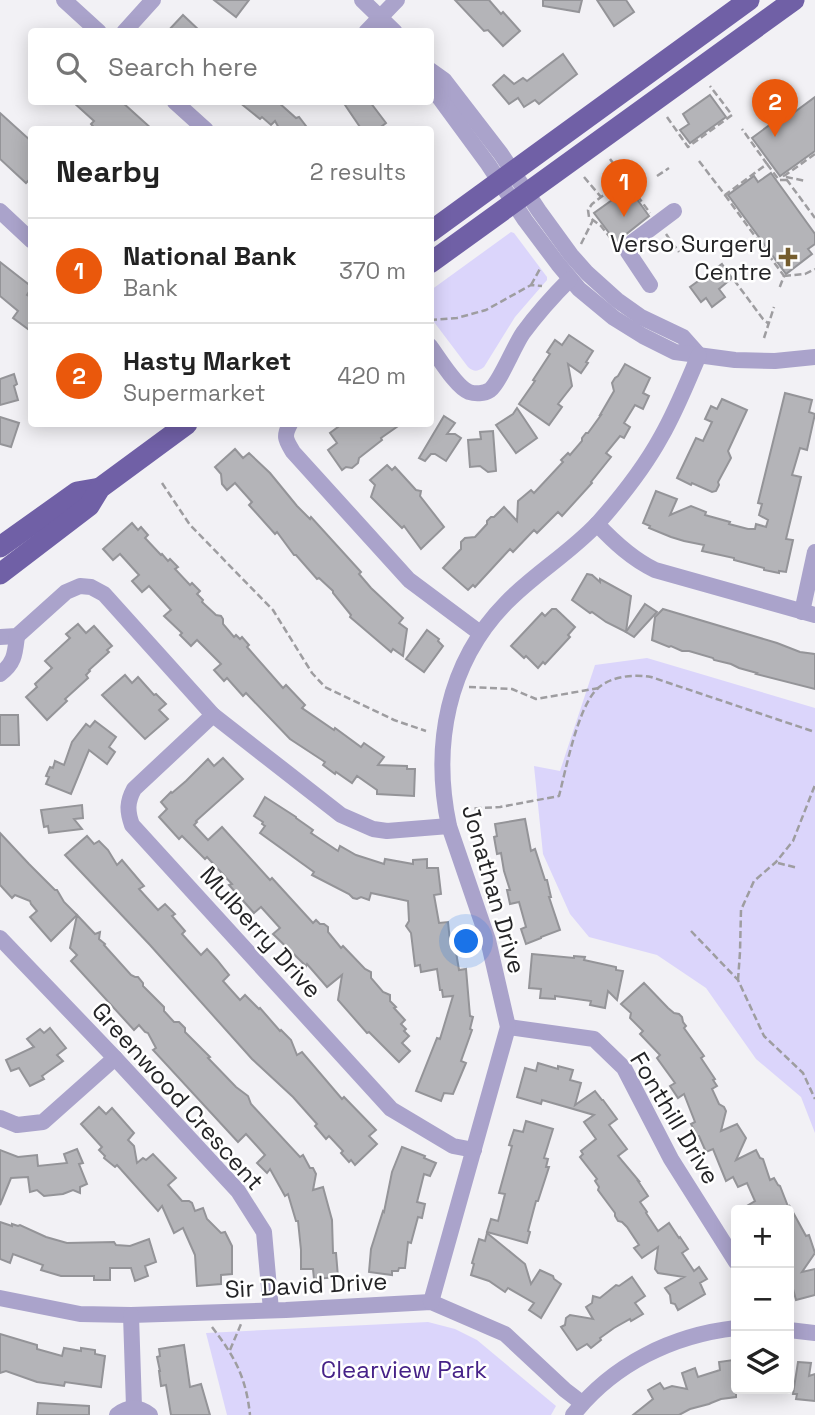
<!DOCTYPE html>
<html lang="en">
<head>
<meta charset="utf-8">
<style>
  body { margin:0; font-family:"Space Grotesk",sans-serif; background:#f6f6f6; color:#222 }
  .controls { position:absolute; right:21px; bottom:21px; display:grid; overflow:hidden; border-radius:7px; box-shadow:0 4px 18px #0003 }
  .controls button { width:63px; height:63px; display:grid; place-items:center; padding:0; border:0; border-bottom:2px solid #e0e0e0; background:#fff; color:#222; font:35px sans-serif }
  .you { position:absolute; left:467px; top:942px; width:24px; height:24px; margin:-18px; border:5px solid #fff; border-radius:50%; background:#1a73e8; box-shadow:0 0 0 10px #1a73e833 }
  .badge { display:grid; place-items:center; width:46px; height:46px; border-radius:50%; background:#ea580c; color:#fff; font-size:23px; font-weight:700 }
  .pin { position:absolute; translate:-50% -58px; filter:drop-shadow(0 2px 4px #0008) }
  .pin::after { content:''; position:absolute; top:37px; width:24px; height:21px; background:inherit; clip-path:polygon(0 0,100% 0,50% 100%) }
  .list { margin:0; padding:0; list-style:none }
  h2 { display:flex; justify-content:space-between; align-items:center; height:91px; margin:0; padding:0 28px; font-size:30px }
  h2 small { font-size:23px; font-weight:400; color:#767676 }
  .list li { display:grid; grid-template-columns:46px 1fr auto; gap:21px; align-items:center; box-sizing:border-box; height:105px; padding:0 28px; border-top:2px solid #e0e0e0 }
  .list b { display:block; font-size:26px; white-space:nowrap }
  .list p { margin:0; font-size:23px; white-space:nowrap; color:#767676 }
  .list em { font-size:23px; font-style:normal; color:#767676 }
  .icon { flex:none; width:38px; height:38px; fill:none; stroke:currentColor; stroke-width:2; stroke-linecap:round; stroke-linejoin:round }
  .map { position:relative; flex:none; width:815px; height:1415px; overflow:hidden }
  .search { position:absolute; background:#fff; box-shadow:0 4px 18px #0003; left:28px; top:28px; width:406px; height:77px; display:flex; align-items:center; gap:18px; box-sizing:border-box; padding:0 24px; border-radius:7px; color:#767676; font-size:26px }
  .panel { position:absolute; background:#fff; box-shadow:0 4px 18px #0003; left:28px; top:126px; width:406px; height:301px; border-radius:7px }
  .map>svg:first-child { display:block }
  .green { fill:#dbd5fb }
  .building { fill:#b4b4b8; stroke:#949498; stroke-width:2 }
  .lines { fill:none; stroke-linecap:round; stroke-linejoin:round }
  .path { stroke:#9e9da0; stroke-width:2.5; stroke-dasharray:7 3.5; stroke-linecap:butt }
  .minor { stroke:#aaa3cb; stroke-width:16 }
  .major { stroke:#7060a6; stroke-width:21 }
  .poi-dot { fill:#755d2e; stroke:#fff; stroke-width:2.5 }
  .labels { text-anchor:middle; dominant-baseline:central; stroke-width:5; stroke-linejoin:round; paint-order:stroke }
  .poi-label { font-size:24px; fill:#242426; stroke:#fff; text-anchor:end }
  .street-label { font-size:24px; fill:#242426; stroke:#fff }
  .park-label { font-size:24px; fill:#462288; stroke:#fff }
</style>
</head>
<body>
<div class="map">
<svg width="815" height="1415" viewBox="0 0 815 1415">
  <rect width="100%" height="100%" fill="#f2f1f5"/>
  <g class="green">
    <path d="M511,232l3,1 33,44v3l-32,37 -31,50c-7,5 -10,5 -16,0l-37,-49v-28z"/>
    <polygon points="647,658 815,708 815,1133 801,1097 756,1059 706,988 657,955 589,937 570,914 543,854 534,766 560,771 595,665"/>
    <polygon points="428,1322 455,1329 477,1340 556,1406 551,1415 227,1415 206,1333"/>
  </g>
  <g class="building">
    <polygon points="214,0 249,0 236,17"/>
    <polygon points="455,0 489,0 501,14 503,12 520,31 503,46 488,30 484,31"/>
    <polygon points="543,0 582,0 579,12 543,6"/>
    <polygon points="597,0 626,0 634,12 614,26"/>
    <polygon points="183,15 201,32 167,32"/>
    <polygon points="563,54 577,74 539,104 535,100 524,107 518,98 509,104 493,85 504,75 514,84 523,78 527,81"/>
    <polygon points="710,95 726,117 690,143 680,130 689,124 683,114"/>
    <polygon points="815,97 815,151 780,176 752,138 775,121 777,125"/>
    <polygon points="73,102 122,102 153,130 96,130 91,124 94,121"/>
    <polygon points="239,102 278,102 296,118 299,117 309,130 280,130 275,121 271,125 262,117 260,119"/>
    <polygon points="343,102 370,102 386,123 377,130 362,130"/>
    <polygon points="0,113 32,142 32,177 26,183 0,159"/>
    <polygon points="771,173 815,234 815,244 808,249 812,254 786,274 728,195 754,176 758,182"/>
    <polygon points="629,188 649,216 624,236 619,246 594,213"/>
    <polygon points="0,262 32,287 27,295 32,298 32,332 13,318 18,311 0,296"/>
    <polygon points="722,264 732,278 719,289 725,297 712,307 706,298 701,302 690,287"/>
    <polygon points="569,335 593,351 586,362 588,363 581,373 568,364 572,386 558,404 562,407 549,425 519,404 535,381 533,380 550,354 547,352 555,340 562,345"/>
    <polygon points="625,364 650,378 643,393 649,396 643,409 635,405 624,423 630,427 624,438 620,436 606,453 611,457 591,482 592,483 562,516 558,512 537,533 534,530 513,552 510,549 475,587 473,585 468,590 443,568 461,549 461,542 465,538 475,537 487,524 487,521 491,517 494,517 504,507 517,521 518,501 531,490 534,493 563,462 561,460 568,453 570,455 582,441 582,438 586,433 588,433 601,415 600,415 614,391 612,383 615,378 618,376"/>
    <polygon points="14,374 17,384 14,386 18,400 0,405 0,379"/>
    <polygon points="785,393 812,400 809,412 815,414 807,450 800,448 792,475 801,477 786,539 793,540 786,572 779,571 779,573 764,570 764,568 734,560 734,558 702,551 704,545 684,541 671,537 649,528 650,526 643,523 656,491 677,499 670,515 691,506 706,512 705,515 730,522 729,524 748,529 755,529 756,524 766,527 768,520 759,515 762,504 758,503"/>
    <polygon points="722,399 747,410 728,451 731,458 718,482 719,485 716,491 712,492 692,483 691,485 677,478 696,438 703,441 712,422 705,419 711,406 717,409"/>
    <polygon points="517,408 537,438 516,453 496,425 513,414"/>
    <polygon points="444,416 455,423 447,434 455,434 461,438 446,461 435,454 431,454 425,461 419,458"/>
    <polygon points="0,417 19,423 11,447 0,444"/>
    <polygon points="342,424 401,424 381,438 382,440 359,458 358,463 352,468 346,467 342,470 328,450 337,443 330,433"/>
    <polygon points="493,431 496,471 488,472 480,466 470,467 468,440 481,439 480,432"/>
    <polygon points="235,449 243,458 249,453 270,473 297,506 310,519 311,517 361,572 359,574 371,588 403,618 399,623 407,629 403,656 393,649 391,652 350,617 351,615 333,593 333,591 319,578 317,579 296,555 294,555 277,532 275,534 249,505 252,502 235,483 227,490 222,484 221,474 215,467"/>
    <polygon points="387,465 392,470 395,467 416,490 421,491 420,496 444,527 421,549 404,526 402,528 371,497 375,485 370,480"/>
    <polygon points="132,523 138,530 141,527 148,535 145,538 161,555 162,554 168,561 170,559 178,567 175,569 190,585 192,583 200,591 197,594 203,600 202,602 216,615 221,616 223,619 223,624 234,637 236,635 240,639 242,637 249,645 247,647 283,688 286,685 305,705 302,708 334,730 335,728 361,747 364,743 384,757 378,765 407,766 407,769 415,769 414,796 377,794 377,790 357,776 352,783 336,772 335,774 323,765 325,762 290,739 246,693 243,696 227,678 224,681 214,670 221,664 197,640 191,646 180,635 182,633 164,616 171,610 149,586 142,592 132,581 139,575 120,554 113,560 103,549"/>
    <polygon points="587,574 592,575 600,582 600,579 631,596 626,632 606,622 592,612 590,613 572,600"/>
    <polygon points="645,604 657,612 634,637 626,632"/>
    <polygon points="552,609 556,609 575,627 568,635 570,637 545,664 543,662 538,668 526,656 524,658 511,646 542,613 545,616"/>
    <polygon points="663,609 777,643 800,652 815,654 815,689 756,674 757,673 739,668 731,664 714,660 713,658 689,651 682,651 671,646 669,647 652,640 655,617"/>
    <polygon points="78,624 86,633 94,626 112,646 107,650 109,652 89,670 90,671 86,675 88,678 65,699 67,701 47,720 26,697 37,687 35,684 52,668 45,661 70,638 66,634"/>
    <polygon points="427,630 439,639 438,641 443,646 424,672 406,659"/>
    <polygon points="125,675 132,683 138,677 154,695 156,694 166,704 159,710 168,719 145,739 102,695"/>
    <polygon points="0,715 18,715 19,745 0,745"/>
    <polygon points="95,721 116,737 109,747 115,752 107,764 89,750 71,794 46,784 49,777 46,776 50,767 53,768 55,761 64,765 72,742 86,724 90,727"/>
    <polygon points="223,758 243,779 196,821 197,822 194,825 208,840 222,827 270,880 272,878 313,923 316,920 320,924 324,924 328,927 328,932 341,948 343,946 365,969 371,972 371,978 383,992 390,995 390,1001 396,1007 394,1008 405,1020 401,1024 406,1029 404,1031 409,1036 402,1043 410,1051 399,1062 369,1032 367,1033 338,1000 342,975 327,987 307,964 306,966 273,934 280,928 261,907 254,913 229,885 232,884 207,857 205,859 182,836 179,839 159,817 167,809 161,802 171,792 172,793 186,781 208,759 214,766"/>
    <polygon points="265,797 296,817 296,818 313,830 311,833 338,851 340,846 356,855 384,864 385,859 413,864 413,860 427,859 427,868 438,868 441,894 434,895 439,923 448,922 450,941 454,940 459,970 466,969 470,1016 473,1017 470,1029 472,1030 461,1061 466,1063 453,1094 444,1093 441,1101 416,1091 437,1038 440,1039 453,996 443,997 442,990 440,990 437,969 421,972 420,965 415,966 411,933 406,926 409,921 408,901 371,893 369,900 361,897 357,899 353,898 349,894 312,875 314,872 260,833 265,826 262,824 263,822 254,816"/>
    <polygon points="82,805 83,818 74,819 82,829 49,833 48,826 44,827 41,810"/>
    <polygon points="525,819 531,851 535,849 545,880 547,880 551,897 549,897 560,930 541,937 541,938 526,944 521,929 526,927 519,902 510,904 507,890 510,890 504,871 501,853 497,854 494,837 497,836 495,824"/>
    <polygon points="0,833 29,864 55,890 57,890 64,902 77,915 51,941 30,917 37,911 31,904 30,901 15,895 12,898 0,885"/>
    <polygon points="87,836 94,844 99,841 108,850 117,865 122,860 144,886 139,889 158,910 165,904 175,914 172,916 185,931 182,934 201,955 207,949 217,960 229,975 223,981 240,1000 245,995 259,1009 260,1008 280,1031 281,1030 291,1040 297,1055 302,1052 342,1099 344,1097 376,1130 369,1136 377,1144 355,1165 351,1160 349,1162 341,1153 343,1151 329,1136 326,1139 315,1126 317,1124 293,1097 252,1059 150,945 65,855"/>
    <polygon points="77,915 95,934 100,932 99,939 105,944 104,945 131,975 135,977 138,977 143,983 143,986 164,1007 164,1011 174,1022 179,1022 185,1028 185,1032 210,1057 208,1058 236,1087 248,1096 251,1104 300,1157 303,1155 310,1168 313,1168 316,1174 313,1190 323,1187 332,1220 333,1253 336,1253 338,1277 314,1279 313,1269 301,1269 301,1250 298,1221 296,1221 288,1194 285,1196 270,1169 267,1173 257,1163 265,1155 246,1134 238,1142 153,1050 156,1048 148,1033 145,1032 139,1025 134,1030 71,961 77,955 70,948"/>
    <polygon points="532,954 574,958 574,956 585,957 584,960 616,967 616,970 623,971 617,1000 608,991 605,1008 590,1005 591,1001 555,996 555,999 540,998 541,989 529,988"/>
    <polygon points="644,983 668,1008 674,1013 679,1014 682,1017 683,1022 686,1026 684,1028 704,1056 701,1058 715,1079 713,1080 717,1086 712,1089 719,1104 724,1107 726,1111 721,1131 737,1124 746,1138 736,1160 756,1150 760,1158 763,1159 770,1180 774,1178 778,1185 780,1186 789,1209 789,1205 806,1236 809,1235 815,1253 802,1272 815,1269 815,1295 796,1300 793,1289 789,1292 789,1210 740,1210 755,1201 747,1183 738,1187 733,1177 726,1181 713,1149 706,1152 699,1136 697,1136 691,1124 695,1122 684,1094 678,1098 670,1086 675,1083 657,1058 660,1055 640,1034 643,1031 630,1018 631,1013 621,1004"/>
    <polygon points="50,1028 66,1048 57,1055 63,1061 42,1076 44,1079 30,1086 19,1068 11,1071 6,1060 34,1047 27,1039 40,1029 44,1033"/>
    <polygon points="538,1063 558,1069 558,1066 573,1070 570,1080 581,1083 575,1105 595,1091 602,1100 603,1100 617,1119 609,1125 627,1149 618,1156 639,1181 638,1181 648,1196 640,1202 647,1212 646,1213 658,1231 669,1223 679,1238 680,1237 688,1249 682,1253 694,1271 699,1267 707,1279 700,1283 705,1294 678,1310 675,1304 671,1303 670,1295 665,1288 684,1277 658,1273 655,1269 658,1247 642,1258 634,1248 639,1245 627,1227 622,1222 618,1221 615,1216 615,1213 598,1190 599,1187 595,1181 597,1179 580,1157 583,1154 581,1151 596,1139 584,1122 594,1115 542,1100 541,1104 517,1097 525,1068 536,1071"/>
    <polygon points="99,1107 106,1114 112,1108 134,1133 128,1140 134,1146 137,1163 143,1158 146,1160 153,1154 176,1178 168,1185 182,1201 189,1201 192,1203 195,1211 203,1208 207,1219 221,1233 225,1232 232,1246 232,1274 221,1275 221,1284 197,1286 195,1255 183,1228 174,1233 162,1206 158,1211 117,1165 115,1167 104,1158 105,1156 99,1150 102,1147 81,1124"/>
    <polygon points="526,1121 553,1129 544,1158 548,1159 546,1167 549,1167 538,1201 536,1201 528,1231 530,1232 527,1243 487,1232 491,1219 498,1221 505,1194 499,1193 512,1146 509,1145 514,1130 523,1132"/>
    <polygon points="402,1147 425,1156 424,1158 436,1163 430,1176 424,1174 417,1202 425,1204 422,1218 418,1217 411,1243 408,1242 405,1268 399,1268 398,1271 392,1271 392,1275 369,1272 371,1249 383,1211 384,1212 392,1172"/>
    <polygon points="77,1149 83,1163 79,1164 87,1184 80,1187 80,1193 73,1190 63,1194 44,1196 37,1190 30,1192 28,1177 11,1178 0,1205 0,1150 18,1157 37,1155 38,1166 67,1163 64,1154"/>
    <polygon points="0,1222 12,1226 12,1224 18,1226 20,1225 46,1237 67,1243 114,1242 116,1245 130,1246 149,1239 156,1262 145,1266 148,1276 135,1281 131,1268 110,1268 110,1280 94,1280 94,1276 61,1276 41,1270 43,1265 13,1254 10,1263 0,1259"/>
    <polygon points="487,1233 525,1264 531,1284 540,1270 553,1276 554,1279 561,1284 541,1318 529,1310 534,1303 508,1288 505,1292 489,1281 471,1275 474,1264 472,1263 479,1239 485,1241"/>
    <polygon points="632,1277 645,1296 635,1303 643,1314 631,1321 630,1319 614,1328 600,1338 601,1340 591,1348 587,1344 577,1350 561,1327 565,1325 566,1318 570,1315 593,1319 586,1307 592,1303 593,1296 600,1298 616,1285 619,1286"/>
    <polygon points="0,1334 37,1345 37,1349 62,1356 64,1348 81,1351 81,1348 95,1350 95,1354 105,1356 101,1387 65,1382 64,1386 37,1382 6,1371 0,1373"/>
    <polygon points="184,1345 190,1387 201,1384 210,1415 171,1415 166,1385 161,1386 159,1371 160,1371 157,1357 160,1356 159,1349"/>
    <polygon points="733,1360 736,1371 736,1397 721,1399 711,1403 709,1404 690,1409 679,1415 633,1415 653,1399 648,1390 660,1383 664,1389 672,1386 687,1389 682,1373 695,1368 698,1377 720,1370 719,1362"/>
    <polygon points="798,1362 811,1363 809,1376 815,1374 815,1401 796,1399 797,1394 793,1394"/>
    <polygon points="38,1403 89,1406 89,1415 37,1415"/>
  </g>
  <g class="lines">
    <g class="path">
      <polyline points="667,117 688,147 732,115 710,86"/>
      <polyline points="815,154 784,176 815,218"/>
      <polyline points="610,159 625,179 592,204 588,210 589,217 601,226 616,245"/>
      <polyline points="699,161 725,195 767,164 742,129"/>
      <polyline points="767,164 779,180 787,180"/>
      <polyline points="657,176 669,168"/>
      <polyline points="584,177 601,197"/>
      <polyline points="786,177 806,181"/>
      <polyline points="625,179 650,213"/>
      <polyline points="635,192 645,184"/>
      <polyline points="725,195 784,276 779,289"/>
      <polyline points="666,234 679,252"/>
      <polyline points="581,244 593,220"/>
      <polyline points="784,276 805,274 815,269"/>
      <polyline points="734,280 763,319 769,324"/>
      <polyline points="531,285 541,267"/>
      <polyline points="430,320 457,318 486,310 531,285 542,286"/>
      <polyline points="764,338 774,307"/>
      <polyline points="162,483 190,525 273,610 312,673 325,687 394,720 426,731"/>
      <polyline points="469,687 512,689 536,699 599,688"/>
      <path d="M464,809l36,-2 59,-11c7,-27 19,-90 39,-108 14,-12 36,-14 53,-11l164,55"/>
      <polyline points="778,863 798,868"/>
      <polyline points="691,931 738,980 764,1036 803,1073 815,1099"/>
      <polyline points="738,980 740,952 741,910 754,881 776,862 793,841 815,785"/>
      <path d="M212,1327c23,30 34,50 38,88"/>
      <polyline points="230,1350 241,1324"/>
    </g>
    <g class="minor">
      <polyline points="64,0 99,32"/>
      <polyline points="362,0 395,32"/>
      <polyline points="124,32 153,0"/>
      <polyline points="366,32 397,0"/>
      <polyline points="430,70 444,80 501,154 539,211 571,255 587,273 617,300 641,317 683,337 699,355"/>
      <polyline points="430,85 488,164 525,220 558,264 579,289 614,318 643,336 675,352 735,360 775,361 815,357"/>
      <polyline points="175,102 206,130"/>
      <polyline points="0,211 32,241"/>
      <polyline points="650,285 628,252 630,244 674,211"/>
      <path d="M430,346c9,12 26,41 39,46 6,2 15,2 21,-2 10,-8 24,-44 33,-57 14,-19 30,-37 47,-54"/>
      <path d="M290,424c-7,13 -4,16 3,28l116,128 71,53"/>
      <path d="M597,524c17,18 35,35 58,46l160,45"/>
      <polyline points="802,612 815,552"/>
      <polyline points="0,637 17,636 66,592 80,586 91,587 104,594 213,715 341,815 373,829 387,831 449,826"/>
      <path d="M0,674c15,-11 15,-21 17,-38"/>
      <path d="M213,715l-79,74c-7,13 -7,22 -2,36l259,284 62,37 21,4"/>
      <polyline points="0,938 115,1058 238,1191 264,1232 271,1310"/>
      <polyline points="508,1027 594,1039 624,1068 671,1159 736,1262"/>
      <polyline points="0,1118 17,1125 43,1122 115,1058"/>
      <polyline points="0,1298 80,1314 131,1315 286,1310 431,1302 505,1334 565,1390 582,1403"/>
      <path d="M431,1302l77,-275 -20,-87 -39,-114c-17,-80 -2,-163 57,-223 28,-29 64,-50 92,-80 23,-26 46,-55 63,-86 15,-26 26,-54 38,-82"/>
      <polyline points="131,1315 134,1407"/>
      <polyline points="789,1330 815,1333"/>
      <path d="M117,1415c11,-9 22,-9 33,0"/>
      <path d="M573,1415c40,-51 100,-80 163,-87"/>
    </g>
    <g class="major">
      <polyline points="430,232 749,0"/>
      <polyline points="430,263 794,0"/>
      <polyline points="0,547 77,492 100,488"/>
      <polyline points="0,574 89,506 100,488 187,424"/>
    </g>
  </g>
  <path class="poi-dot" d="M784.5 246.5h7v7h7v7h-7v7h-7v-7h-7v-7h7z"/>
  <g class="labels">
    <g class="poi-label">
      <text x="772" y="243">Verso Surgery<tspan x="772" dy="28">Centre</tspan></text>
    </g>
    <g class="street-label">
      <text transform="translate(494 889) rotate(74)">Jonathan Drive</text>
      <text transform="translate(261 932) rotate(48)">Mulberry Drive</text>
      <text transform="translate(178 1096) rotate(48)">Greenwood Crescent</text>
      <text transform="translate(675 1118) rotate(59)">Fonthill Drive</text>
      <text transform="translate(306 1285) rotate(-3)">Sir David Drive</text>
    </g>
    <g class="park-label">
      <text x="404" y="1369">Clearview Park</text>
    </g>
  </g>
</svg>
<div class="controls">
<button>+</button>
<button>−</button>
<button><svg class="icon" aria-label="layers" viewBox="0 0 24 24"><path d="M12 4l9 5-9 5-9-5zM3 14l9 5 9-5"/></svg></button>
</div>
<div class="you"></div>
<div class="pin badge" style="left:624px;top:217px">1</div>
<div class="pin badge" style="left:775px;top:137px">2</div>
<div class="search"><svg class="icon" aria-label="search" viewBox="0 0 24 24"><circle cx="10" cy="10" r="6"/><path d="M15 15l6 6"/></svg>Search here</div>
<section class="panel">
<h2>Nearby<small>2 results</small></h2>
<ul class="list">
<li><span class="badge">1</span><div><b>National Bank</b><p>Bank</p></div><em>370 m</em></li>
<li><span class="badge">2</span><div><b>Hasty Market</b><p>Supermarket</p></div><em>420 m</em></li>
</ul>
</section>
</div>
</body>
</html>
